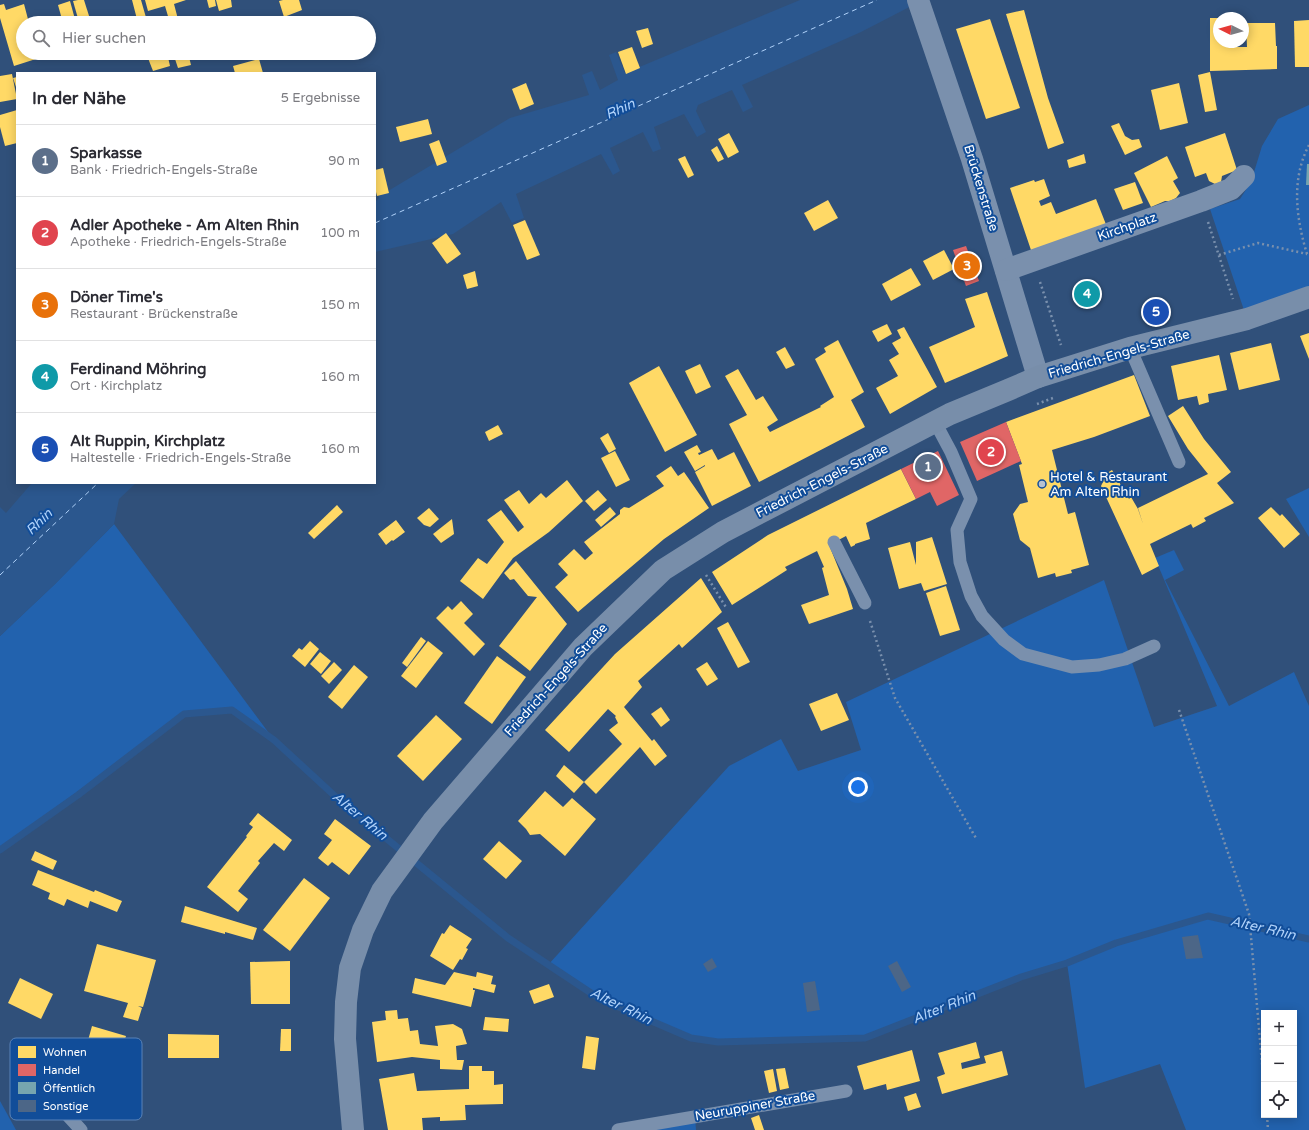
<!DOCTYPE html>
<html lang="de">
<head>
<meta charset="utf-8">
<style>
  body { margin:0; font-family:"Varela Round",sans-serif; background:#f2f2f3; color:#2b2b33 }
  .controls { position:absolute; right:12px; bottom:12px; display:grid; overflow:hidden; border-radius:0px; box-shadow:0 2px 10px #0003 }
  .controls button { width:36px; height:36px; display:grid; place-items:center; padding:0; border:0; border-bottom:1px solid #e1e1e2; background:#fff; color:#2b2b33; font:20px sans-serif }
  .compass { position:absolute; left:1213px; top:12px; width:36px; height:36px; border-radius:50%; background:#fff; box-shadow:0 2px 10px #0003; rotate:275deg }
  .you { position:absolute; left:858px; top:787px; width:14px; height:14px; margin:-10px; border:3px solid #fff; border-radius:50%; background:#1a73e8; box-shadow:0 0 0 6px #1a73e833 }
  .badge { display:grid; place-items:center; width:26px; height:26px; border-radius:50%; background:#ea580c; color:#fff; font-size:13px; font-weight:700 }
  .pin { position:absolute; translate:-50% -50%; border:2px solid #fff; box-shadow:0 1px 4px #0006 }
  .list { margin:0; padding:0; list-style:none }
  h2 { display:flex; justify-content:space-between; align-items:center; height:52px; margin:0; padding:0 16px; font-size:17px }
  h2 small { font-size:13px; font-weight:400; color:#7c7c81 }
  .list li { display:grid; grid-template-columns:26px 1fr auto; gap:12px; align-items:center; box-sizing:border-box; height:72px; padding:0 16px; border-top:1px solid #e1e1e2 }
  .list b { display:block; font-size:15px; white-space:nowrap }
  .list p { margin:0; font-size:13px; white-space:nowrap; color:#7c7c81 }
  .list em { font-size:13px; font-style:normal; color:#7c7c81 }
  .icon { flex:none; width:22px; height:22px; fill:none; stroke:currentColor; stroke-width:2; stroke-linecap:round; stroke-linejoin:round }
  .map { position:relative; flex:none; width:1309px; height:1130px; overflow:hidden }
  .search { position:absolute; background:#fff; box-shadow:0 2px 10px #0003; left:16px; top:16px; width:360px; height:44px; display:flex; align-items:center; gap:10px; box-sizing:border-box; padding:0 14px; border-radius:22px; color:#7c7c81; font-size:15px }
  .panel { position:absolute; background:#fff; box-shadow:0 2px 10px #0003; left:16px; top:72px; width:360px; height:412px; border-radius:0px }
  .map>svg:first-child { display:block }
  .green { fill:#2262ae; fill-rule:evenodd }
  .water { fill:#2b578e }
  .homes { fill:#ffd966 }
  .shops { fill:#e06666 }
  .public { fill:#76a5af }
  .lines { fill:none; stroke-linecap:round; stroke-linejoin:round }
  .stream { stroke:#2b578e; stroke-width:7 }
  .ferry { stroke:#b0d2fa; stroke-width:1; stroke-dasharray:5 4; stroke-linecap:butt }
  .building { fill:#4c6687 }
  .path { stroke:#7a90ad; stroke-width:2.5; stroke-dasharray:2 3; stroke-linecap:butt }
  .service { stroke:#7a90ad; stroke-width:13 }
  .minor { stroke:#7a90ad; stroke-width:22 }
  .primary { stroke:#788eaa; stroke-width:22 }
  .poi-dot { fill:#b7c2d0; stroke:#114d99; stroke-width:1.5 }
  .labels { text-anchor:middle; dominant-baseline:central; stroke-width:4; stroke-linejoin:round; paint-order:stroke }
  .street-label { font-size:13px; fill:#fff; stroke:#114d99 }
  .poi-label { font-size:13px; fill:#fff; stroke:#114d99; text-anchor:start }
  .water-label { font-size:14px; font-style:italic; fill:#b0d2fa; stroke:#114d99 }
  .key { fill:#114d99; stroke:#5882b8; stroke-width:1 }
  .key-label { font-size:11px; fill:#fff }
</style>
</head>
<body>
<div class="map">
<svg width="1309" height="1130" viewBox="0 0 1309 1130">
  <rect width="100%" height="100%" fill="#30507a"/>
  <g class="green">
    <polygon points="1309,105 1309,297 1247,319 1210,209 1240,199 1251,182 1262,146 1278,119"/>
    <polygon points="1309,488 1309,537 1286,499"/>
    <polygon points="114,524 274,740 232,710 184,714 0,848 0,636 55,584"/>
    <path d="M1174,550l10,20 -19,10 64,126 65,-34 15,34v424h-123l-26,-66 -75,24 -18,-125 -46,14 -156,61 -147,4 -27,-4 -91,-39 -52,-34 181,-199 52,-27 17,32 63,-21 -15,-48 258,-122 50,147 63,-21 -62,-148zM1264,1013h30v102h-30z"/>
    <polygon points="0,1101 16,1130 0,1130"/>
    <polygon points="695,1117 696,1130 618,1130"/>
  </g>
  <g class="water">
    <polygon points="800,0 923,0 861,32 742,85 753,107 743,112 732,90 698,105 696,111 706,132 697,137 684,114 654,127 661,149 653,152 643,132 610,148 620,171 613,175 601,154 516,194 524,218 512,223 501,202 453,234 375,252 375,202 379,198 376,188 388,191 510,118 589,95 582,75 592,71 600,90 618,80 609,55 616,52 625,73"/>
    <polygon points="32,483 136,483 119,499 114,524 55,584 0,636 0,507 6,513"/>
  </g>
  <g class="homes">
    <polygon points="78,0 84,0 90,19 79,22 73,1"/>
    <polygon points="132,0 141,0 147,21 151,20 152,23 138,23"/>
    <polygon points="145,0 186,0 174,4 179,23 170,23 165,6 148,11"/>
    <polygon points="207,0 215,0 216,6 209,8"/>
    <polygon points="216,0 231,0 232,7 219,11"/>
    <polygon points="283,0 299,0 302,10 284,17 279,1"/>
    <polygon points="70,1 76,23 63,23 58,5"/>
    <polygon points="4,4 6,10 24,4 29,23 23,23 23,53 38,53 39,58 14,66 0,18 0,5"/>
    <polygon points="1024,10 1048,98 1064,143 1048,149 1006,14"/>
    <polygon points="1210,18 1219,18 1219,42 1231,42 1231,47 1247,47 1246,23 1275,23 1276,46 1277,46 1277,69 1210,71"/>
    <polygon points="990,19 1020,108 986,119 956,29"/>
    <polygon points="1309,20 1309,67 1295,67 1294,21"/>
    <polygon points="648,28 653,44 642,48 636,31"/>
    <polygon points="632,47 640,68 626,74 618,52"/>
    <polygon points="146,53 167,53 170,66 153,71"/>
    <polygon points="173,53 188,53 191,65 178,68"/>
    <polygon points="259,59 263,73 235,73 233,66"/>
    <polygon points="1210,72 1217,110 1205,112 1198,75"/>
    <polygon points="12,74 17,99 0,102 0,76"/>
    <polygon points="17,77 17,90 13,78"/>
    <polygon points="526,83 534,104 520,110 512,89"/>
    <polygon points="1179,83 1188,123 1160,130 1151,90"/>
    <polygon points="17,110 17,143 5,146 0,127 0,115"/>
    <polygon points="428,119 432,134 400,142 396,127"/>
    <polygon points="1119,123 1125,136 1132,140 1139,139 1142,147 1125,155 1111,126"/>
    <polygon points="729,133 739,152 728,158 718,139"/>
    <polygon points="1225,133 1237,170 1222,176 1221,182 1215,184 1209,181 1206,173 1195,177 1185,147"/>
    <polygon points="439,140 447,162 437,166 429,144"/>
    <polygon points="717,146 724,159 718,162 711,150"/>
    <polygon points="1084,154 1086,163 1069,168 1067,160"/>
    <polygon points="685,156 694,175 688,178 678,159"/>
    <polygon points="1167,156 1178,178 1173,181 1180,193 1176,198 1170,201 1165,201 1151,207 1134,173"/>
    <polygon points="383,168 389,193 377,196 375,188 375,170"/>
    <polygon points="1044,179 1050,196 1039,201 1041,206 1051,202 1056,214 1096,199 1107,227 1033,256 1010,188 1034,180 1035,182"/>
    <polygon points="1135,182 1143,203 1123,210 1114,189"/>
    <polygon points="828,200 838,218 814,231 804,213"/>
    <polygon points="525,220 540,255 527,260 513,225"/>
    <polygon points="446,233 461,254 447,264 432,243"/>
    <polygon points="944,250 954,269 933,280 923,261"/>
    <polygon points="911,268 921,285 891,301 882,284"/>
    <polygon points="475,271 478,286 467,289 463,275"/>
    <polygon points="987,292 1008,356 945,383 929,347 975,327 965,299"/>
    <polygon points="887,324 892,334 878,342 872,331"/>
    <polygon points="904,327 937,387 890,414 876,388 898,376 889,360 899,354 892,343 901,338 897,330"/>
    <polygon points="1309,333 1309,359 1300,336"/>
    <polygon points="838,340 864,392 851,400 865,427 759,482 729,424 747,415 725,376 738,369 756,400 763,396 778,420 767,427 770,432 821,407 820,406 834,397 815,359 826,352 824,348"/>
    <polygon points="1271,343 1280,380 1239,390 1230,353"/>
    <polygon points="785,347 795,365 786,369 776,352"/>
    <polygon points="1219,355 1227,390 1208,394 1209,402 1199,405 1197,396 1178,400 1171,366"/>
    <polygon points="700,364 711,387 696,394 685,371"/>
    <polygon points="659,366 697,435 665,452 629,383"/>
    <polygon points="1134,375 1150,416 1094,437 1052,450 1068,514 1075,512 1089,565 1071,570 1072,573 1056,577 1055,573 1038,578 1030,548 1020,540 1013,514 1020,504 1028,502 1019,465 1022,464 1006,422"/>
    <polygon points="1183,406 1204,439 1231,472 1217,483 1234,503 1204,518 1206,521 1193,528 1191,524 1150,544 1159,566 1142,575 1101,486 1103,482 1104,475 1112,470 1129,499 1131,497 1138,509 1143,524 1138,508 1208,474 1188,449 1168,416"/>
    <polygon points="498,425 503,434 489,441 485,432"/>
    <polygon points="608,433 616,449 609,453 600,438"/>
    <polygon points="697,445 701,452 698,453 699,455 712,449 718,460 734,452 751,486 712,506 695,472 705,466 705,465 695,471 684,452"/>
    <polygon points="615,451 630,480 616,487 601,458"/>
    <polygon points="671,466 678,476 684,472 709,508 664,539 578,612 555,587 568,575 558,564 574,549 585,560 593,553 584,542 620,514 620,510 624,507 629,508 664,486 656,476"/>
    <polygon points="901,469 916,499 866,523 870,539 855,544 855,545 851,547 846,536 829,545 847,589 853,609 809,624 801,605 829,595 822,568 824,567 817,551 785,567 787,570 732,605 712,572 768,535"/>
    <polygon points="567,480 583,501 549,532 513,558 483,599 460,581 478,558 487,564 504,542 487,520 501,510 518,532 524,527 504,500 519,490 529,504 541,493 546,498"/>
    <polygon points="598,490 607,500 594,511 585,501"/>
    <polygon points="337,505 343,512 314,539 308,533"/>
    <polygon points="610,507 616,514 601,527 595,520"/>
    <polygon points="1271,507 1280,516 1282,514 1300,534 1284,548 1258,518"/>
    <polygon points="429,508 439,519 430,527 424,525 417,518"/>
    <polygon points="452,519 454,534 441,543 433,534"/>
    <polygon points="396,520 405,532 393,541 392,540 386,545 378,534"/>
    <polygon points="932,537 947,584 924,591 921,583 899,589 888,548 910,542 916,565 916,542"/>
    <polygon points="516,561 567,624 530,671 499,646 537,597 528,596 514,579 510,580 504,573"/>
    <polygon points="701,578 722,612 682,648 679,644 638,681 642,687 624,707 652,741 654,739 667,756 655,766 640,747 596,794 584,782 622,744 609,730 618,723 615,717 616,716 608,709 569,752 545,730 615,654"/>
    <polygon points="946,586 960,630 940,636 926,593"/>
    <polygon points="461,601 473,614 464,623 485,644 474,656 436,618 448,606 452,610"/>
    <polygon points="728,622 750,662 738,668 717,628"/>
    <polygon points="421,637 426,641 407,667 402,663"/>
    <polygon points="310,641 319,649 305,667 292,656 299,648 302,650"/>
    <polygon points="428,641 443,653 416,688 401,676"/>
    <polygon points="320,652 331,661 321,674 310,664"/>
    <polygon points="497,656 526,677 492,724 464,703"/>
    <polygon points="334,662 342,670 329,684 321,676"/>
    <polygon points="707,662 718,679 707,686 696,669"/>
    <polygon points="354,665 368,677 342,709 328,697"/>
    <polygon points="837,693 849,720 821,731 809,704"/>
    <polygon points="661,707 670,720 661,727 651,714"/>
    <polygon points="436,715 462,739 423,781 397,756"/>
    <polygon points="564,765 584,782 574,793 556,776"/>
    <polygon points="545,791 563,807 572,798 596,819 565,856 540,834 530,835 526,829 518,821"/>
    <polygon points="258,813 292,840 284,851 274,843 258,861 260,863 238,891 248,899 238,912 207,887 247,837 246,836 253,827 249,824"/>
    <polygon points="335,819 371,846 349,875 332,862 328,866 318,858 332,840 324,834"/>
    <polygon points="499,841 522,861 506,879 483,859"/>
    <polygon points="35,851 57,861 53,870 31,860"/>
    <polygon points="38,870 94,892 95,890 122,901 117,912 90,901 88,908 67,899 64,906 48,899 50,893 32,885"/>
    <polygon points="304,878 330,898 290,951 263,930"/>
    <polygon points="185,906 257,928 253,940 225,932 225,934 181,922"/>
    <polygon points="450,925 472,939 466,948 468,949 462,960 460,959 453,970 430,956 442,933 444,934"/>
    <polygon points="97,944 156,960 143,1007 138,1006 142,1008 138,1021 123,1017 128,1003 84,991"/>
    <polygon points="290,961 290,1004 251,1004 250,962"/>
    <polygon points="454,972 476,977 477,972 493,976 491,984 496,985 494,993 473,988 473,990 475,990 471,1007 412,993 415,978 445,985"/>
    <polygon points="20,978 53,994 41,1019 8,1003"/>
    <polygon points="549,984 554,997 534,1004 529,991"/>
    <polygon points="397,1010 398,1019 408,1018 410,1031 418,1030 420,1044 438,1046 435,1026 453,1024 462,1029 467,1044 456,1046 457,1060 464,1060 462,1070 440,1069 440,1060 412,1057 377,1062 372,1022 386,1020 385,1011"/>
    <polygon points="485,1017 509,1019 508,1032 483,1030"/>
    <polygon points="92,1026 126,1036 113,1079 92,1073 96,1059 84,1055"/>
    <polygon points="281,1029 291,1029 291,1051 280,1051"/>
    <polygon points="168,1034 219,1035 219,1058 168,1058"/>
    <polygon points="586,1036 599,1038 595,1070 582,1068"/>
    <polygon points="976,1042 980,1058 961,1063 962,1069 986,1063 984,1056 1002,1051 1008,1075 942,1094 937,1077 945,1074 938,1053"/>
    <polygon points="912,1050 920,1081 887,1090 886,1084 864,1090 857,1066"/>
    <polygon points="469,1066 482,1066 482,1071 494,1071 494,1085 503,1084 503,1104 465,1105 466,1120 440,1121 440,1117 422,1118 423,1130 388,1130 379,1079 414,1073 417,1091 469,1089"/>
    <polygon points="785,1068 789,1088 780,1090 776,1069"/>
    <polygon points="773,1069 777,1091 769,1093 764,1071"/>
    <polygon points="916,1093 921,1107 908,1111 904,1097"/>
    <polygon points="759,1115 764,1130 755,1130 751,1118"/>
  </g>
  <g class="shops">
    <polygon points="966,246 979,281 966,286 953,250"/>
    <polygon points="1006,422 1021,461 977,481 960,442"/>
    <polygon points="938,451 959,495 937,506 930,492 916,499 901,469"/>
  </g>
  <polygon class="public" points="1307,164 1309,164 1309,185 1306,185"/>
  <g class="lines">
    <polyline class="stream" points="0,850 78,795 184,714 232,710 274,740 337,798 508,938 600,999 691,1038 718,1042 865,1038 1021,977 1067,963 1116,943 1208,916 1309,939"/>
    <g class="ferry">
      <polyline points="375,223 877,0"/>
      <polyline points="0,575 98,483"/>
    </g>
  </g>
  <g class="building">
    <polygon points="1198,935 1203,958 1186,959 1182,937"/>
    <polygon points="712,958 717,967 708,972 703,964"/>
    <polygon points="897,961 911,987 902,992 888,966"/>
    <polygon points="815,981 820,1010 807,1012 803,983"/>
  </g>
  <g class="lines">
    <g class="path">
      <path d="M1309,145c-18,34 -13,73 -2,109h2"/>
      <polyline points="1208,222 1233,299"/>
      <polyline points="1219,255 1258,243 1307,254"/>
      <polyline points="1040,282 1061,345"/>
      <polyline points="1037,404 1053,398"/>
      <polyline points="706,575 727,609"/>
      <polyline points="870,621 895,698 977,840"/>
      <polyline points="1179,710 1249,914 1264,1086"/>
      <polyline points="1267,1115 1268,1130"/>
    </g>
    <g class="service">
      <polyline points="1130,348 1179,462"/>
      <polyline points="935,422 951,452 971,499 957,530 960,562 971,596 982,616 1004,640 1023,654 1072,667 1099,665 1125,659 1154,646"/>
      <polyline points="834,542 865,603"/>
      <polyline points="39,1084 81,1130"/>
      <polyline points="618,1130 846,1091"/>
    </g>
    <g class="minor">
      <polyline points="918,0 972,159 1038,377"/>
      <polyline points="1006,270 1201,201 1231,189 1244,176"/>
    </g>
    <polyline class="primary" points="353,1130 345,1039 346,1002 350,968 363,930 382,891 433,821 583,647 663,570 723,532 950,414 1008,390 1038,377 1130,348 1247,319 1309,297"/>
  </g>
  <circle class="poi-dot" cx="1042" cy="484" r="4"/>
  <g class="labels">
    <g class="street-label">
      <text transform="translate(981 188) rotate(73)">Brückenstraße</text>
      <text transform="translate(1127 227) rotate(-19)">Kirchplatz</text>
      <text transform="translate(1119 354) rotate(-16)">Friedrich-Engels-Straße</text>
      <text transform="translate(822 481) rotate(-27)">Friedrich-Engels-Straße</text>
      <text transform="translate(556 680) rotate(-48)">Friedrich-Engels-Straße</text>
      <text transform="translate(755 1106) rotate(-10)">Neuruppiner Straße</text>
    </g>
    <g class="poi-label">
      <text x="1050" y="477">Hotel &amp; Restaurant<tspan x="1050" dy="15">Am Alten Rhin</tspan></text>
    </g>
    <g class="water-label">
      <text transform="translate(620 109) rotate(-24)">Rhin</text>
      <text transform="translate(39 522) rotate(-44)">Rhin</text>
      <text transform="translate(360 816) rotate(40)">Alter Rhin</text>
      <text transform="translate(1263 928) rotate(13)">Alter Rhin</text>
      <text transform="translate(621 1006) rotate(26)">Alter Rhin</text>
      <text transform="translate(944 1007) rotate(-22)">Alter Rhin</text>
    </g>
  </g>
  <rect x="10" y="1038" width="132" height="82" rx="6" class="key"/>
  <rect x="18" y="1046" width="18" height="12" fill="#ffd966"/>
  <rect x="18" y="1064" width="18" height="12" fill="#e06666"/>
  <rect x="18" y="1082" width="18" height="12" fill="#76a5af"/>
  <rect x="18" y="1100" width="18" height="12" fill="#4c6687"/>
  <g class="key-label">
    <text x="43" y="1056">Wohnen</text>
    <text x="43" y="1074">Handel</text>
    <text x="43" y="1092">Öffentlich</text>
    <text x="43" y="1110">Sonstige</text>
  </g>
</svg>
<div class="controls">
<button>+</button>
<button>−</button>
<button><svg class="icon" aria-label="locate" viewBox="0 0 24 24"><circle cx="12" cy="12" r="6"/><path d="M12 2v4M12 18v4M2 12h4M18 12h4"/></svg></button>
</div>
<svg class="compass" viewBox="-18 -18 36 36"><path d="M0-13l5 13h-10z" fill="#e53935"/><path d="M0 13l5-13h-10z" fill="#7c7c81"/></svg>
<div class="you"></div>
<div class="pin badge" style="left:928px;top:467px;background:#5c6f8a">1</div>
<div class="pin badge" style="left:991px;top:452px;background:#e0444e">2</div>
<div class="pin badge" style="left:967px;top:266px;background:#e8710a">3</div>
<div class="pin badge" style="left:1087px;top:294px;background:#0f9aa8">4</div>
<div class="pin badge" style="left:1156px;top:312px;background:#1a4fb4">5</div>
<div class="search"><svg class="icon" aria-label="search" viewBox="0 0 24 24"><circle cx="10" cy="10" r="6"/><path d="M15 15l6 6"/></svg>Hier suchen</div>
<section class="panel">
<h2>In der Nähe<small>5 Ergebnisse</small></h2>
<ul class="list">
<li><span class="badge" style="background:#5c6f8a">1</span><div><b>Sparkasse</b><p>Bank · Friedrich-Engels-Straße</p></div><em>90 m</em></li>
<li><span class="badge" style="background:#e0444e">2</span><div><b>Adler Apotheke - Am Alten Rhin</b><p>Apotheke · Friedrich-Engels-Straße</p></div><em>100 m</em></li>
<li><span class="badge" style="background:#e8710a">3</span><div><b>Döner Time's</b><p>Restaurant · Brückenstraße</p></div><em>150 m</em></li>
<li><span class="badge" style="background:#0f9aa8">4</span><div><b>Ferdinand Möhring</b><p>Ort · Kirchplatz</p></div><em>160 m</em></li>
<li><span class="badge" style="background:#1a4fb4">5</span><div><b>Alt Ruppin, Kirchplatz</b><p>Haltestelle · Friedrich-Engels-Straße</p></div><em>160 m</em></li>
</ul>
</section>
</div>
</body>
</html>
